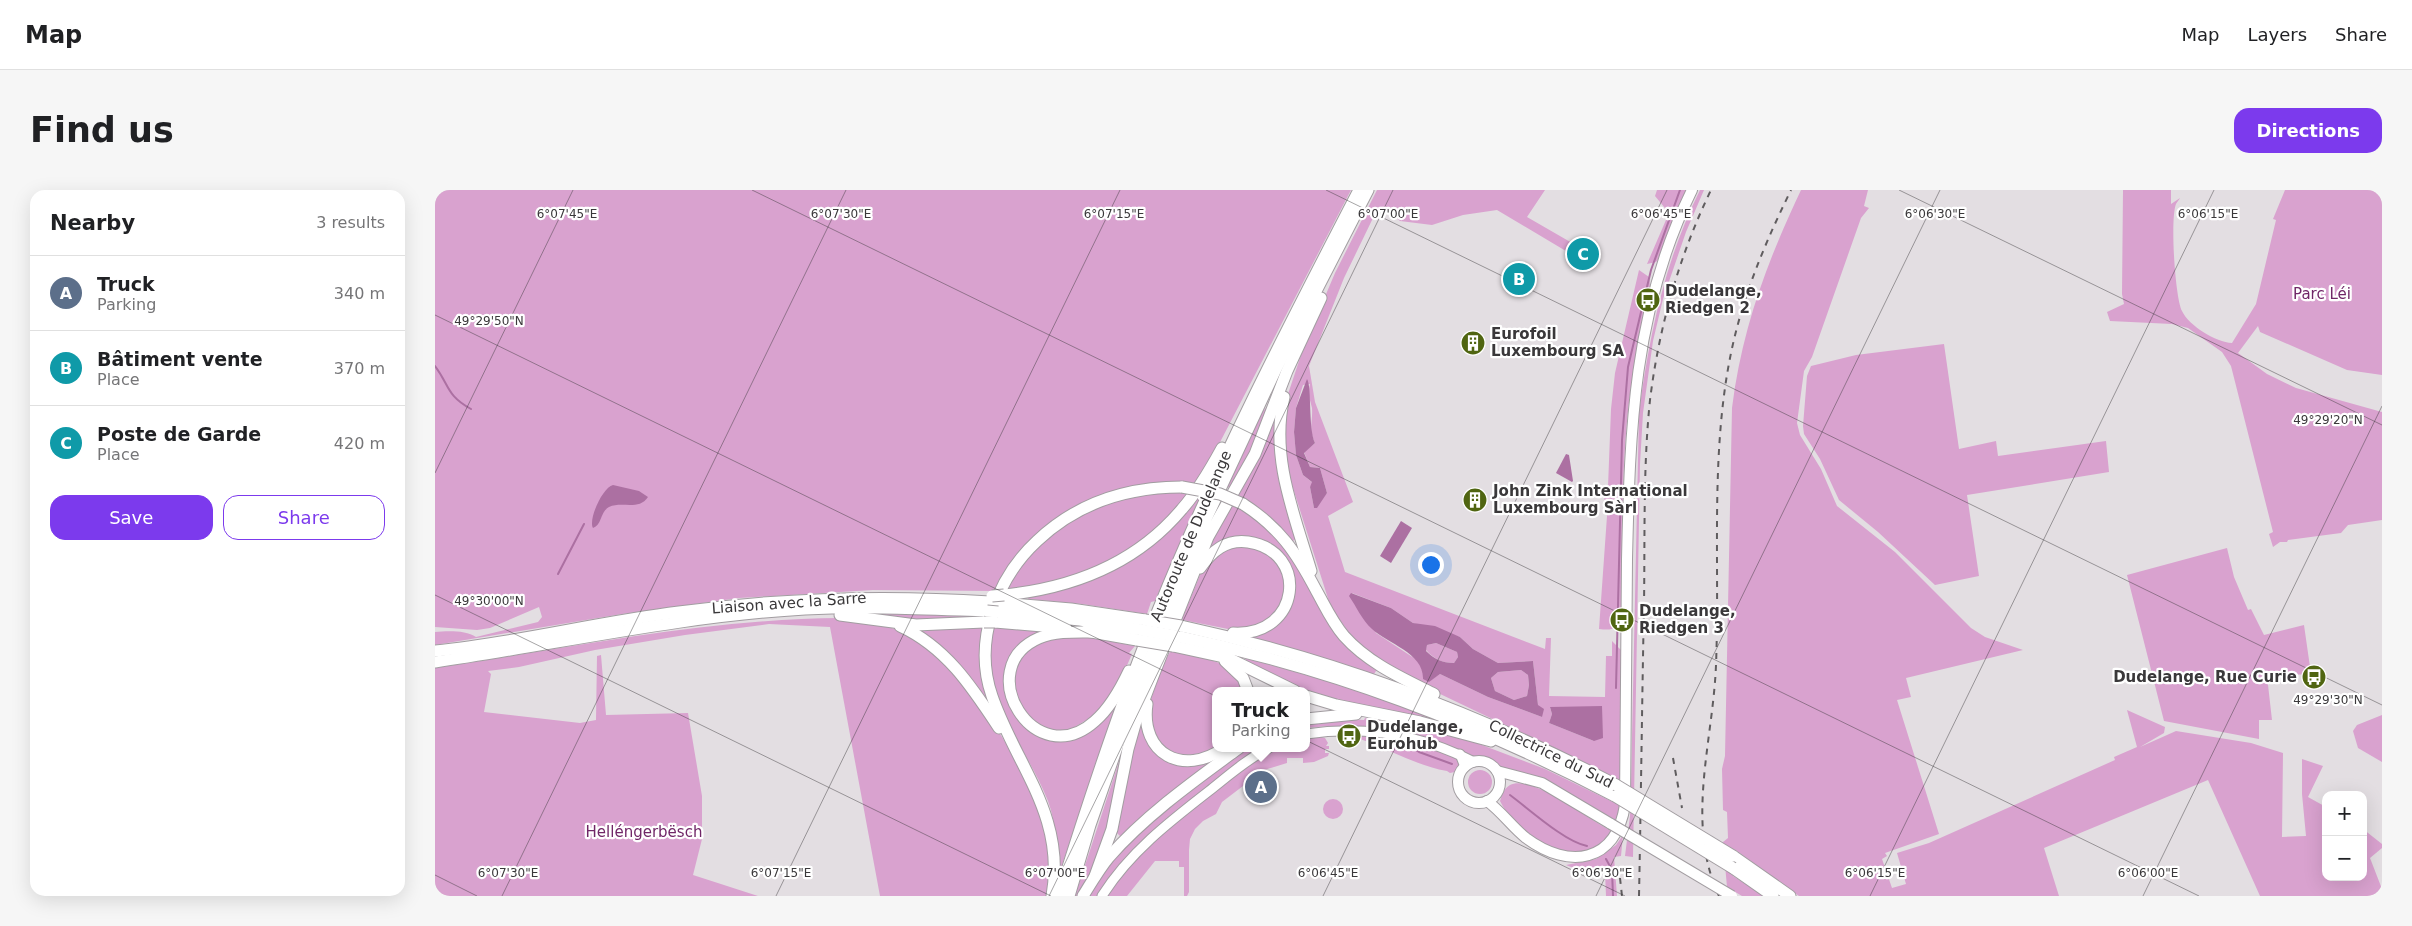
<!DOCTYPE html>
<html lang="en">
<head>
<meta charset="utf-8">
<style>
  body { margin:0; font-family:"DejaVu Sans",sans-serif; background:#f6f6f6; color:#202124 }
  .controls { position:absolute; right:15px; bottom:15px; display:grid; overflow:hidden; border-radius:10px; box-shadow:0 5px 20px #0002 }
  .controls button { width:45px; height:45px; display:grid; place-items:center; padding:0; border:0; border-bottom:1px solid #e0e0e0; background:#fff; color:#202124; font:25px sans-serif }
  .you { position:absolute; left:995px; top:374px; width:18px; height:18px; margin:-12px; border:4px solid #fff; border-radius:50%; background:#1a73e8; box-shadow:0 0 0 8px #1a73e833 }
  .badge { display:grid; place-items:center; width:32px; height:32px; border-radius:50%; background:#7c3aed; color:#fff; font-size:16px; font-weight:700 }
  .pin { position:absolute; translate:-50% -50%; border:2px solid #fff; box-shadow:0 1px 5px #0006 }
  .popup { position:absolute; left:777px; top:497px; width:98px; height:65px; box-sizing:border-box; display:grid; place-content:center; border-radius:10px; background:#fff; filter:drop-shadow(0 1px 4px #0005); font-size:16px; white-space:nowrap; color:#757577 }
  .popup b { font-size:19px; color:#202124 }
  .popup::after { content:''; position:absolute; left:50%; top:100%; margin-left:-10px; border:10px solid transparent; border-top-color:#fff }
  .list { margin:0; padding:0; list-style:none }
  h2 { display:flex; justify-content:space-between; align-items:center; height:65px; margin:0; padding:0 20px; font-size:21px }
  h2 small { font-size:16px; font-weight:400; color:#757577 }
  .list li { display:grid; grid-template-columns:32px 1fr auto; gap:15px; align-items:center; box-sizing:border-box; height:75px; padding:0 20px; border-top:1px solid #e0e0e0 }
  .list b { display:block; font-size:19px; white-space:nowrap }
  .list p { margin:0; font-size:16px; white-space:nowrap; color:#757577 }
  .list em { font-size:16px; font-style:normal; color:#757577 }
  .actions { display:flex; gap:10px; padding:15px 20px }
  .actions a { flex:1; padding:11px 0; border:1px solid #7c3aed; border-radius:15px; text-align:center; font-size:18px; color:#7c3aed }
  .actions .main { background:#7c3aed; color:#fff }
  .map { position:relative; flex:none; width:1947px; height:706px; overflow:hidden; border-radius:15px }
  header { display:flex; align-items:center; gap:30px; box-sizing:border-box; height:70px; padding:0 25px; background:#fff; border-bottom:1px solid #e0e0e0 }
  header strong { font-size:24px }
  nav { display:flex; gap:28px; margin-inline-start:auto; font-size:18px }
  .intro { display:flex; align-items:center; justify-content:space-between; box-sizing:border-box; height:120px; padding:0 30px }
  h1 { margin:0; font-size:35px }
  .button { padding:12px 22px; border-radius:15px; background:#7c3aed; color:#fff; font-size:18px; font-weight:700 }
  main { display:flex; gap:30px; padding:0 30px }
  aside { flex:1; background:#fff; border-radius:15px; box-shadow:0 5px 20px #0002 }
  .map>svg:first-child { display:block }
  .green { fill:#d9a2cf; fill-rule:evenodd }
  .water { fill:#ac70a2; fill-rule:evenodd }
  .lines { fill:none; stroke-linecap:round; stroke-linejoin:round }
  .stream { stroke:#ac70a2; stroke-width:2 }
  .secondary-casing { stroke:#a29da1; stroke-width:11 }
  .primary-casing { stroke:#a29da1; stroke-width:12 }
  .highway-casing { stroke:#a29da1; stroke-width:13 }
  .secondary { stroke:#fff; stroke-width:9 }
  .primary { stroke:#fff; stroke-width:10 }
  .highway { stroke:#fff; stroke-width:11 }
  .rail { stroke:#5f5c5e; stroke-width:2; stroke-dasharray:6 6; stroke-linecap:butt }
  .primary-bridge-casing { stroke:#a29da1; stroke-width:12; stroke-linecap:butt }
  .highway-bridge-casing { stroke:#a29da1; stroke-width:13; stroke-linecap:butt }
  .primary-bridge { stroke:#fff; stroke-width:10 }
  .highway-bridge { stroke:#fff; stroke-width:11 }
  .ticks { fill:none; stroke:#3a383a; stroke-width:1; stroke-opacity:0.45 }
  .labels { text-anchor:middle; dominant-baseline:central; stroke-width:4.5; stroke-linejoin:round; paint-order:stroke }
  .poi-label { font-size:15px; font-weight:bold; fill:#3a383a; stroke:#fff; text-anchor:start }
  .park-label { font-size:15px; fill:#702667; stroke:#fff }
  .street-label { font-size:15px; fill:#3a383a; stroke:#fff }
  .ticks-label { font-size:12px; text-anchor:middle; fill:#3a383a; stroke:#fff; stroke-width:4.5; stroke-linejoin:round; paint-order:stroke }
</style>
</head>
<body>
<header>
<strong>Map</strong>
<nav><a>Map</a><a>Layers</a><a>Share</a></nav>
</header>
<div class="intro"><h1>Find us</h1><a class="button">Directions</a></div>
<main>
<aside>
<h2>Nearby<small>3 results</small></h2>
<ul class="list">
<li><span class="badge" style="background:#5c6f8a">A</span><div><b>Truck</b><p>Parking</p></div><em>340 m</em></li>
<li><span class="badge" style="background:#0f9aa8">B</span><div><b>Bâtiment vente</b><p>Place</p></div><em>370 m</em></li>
<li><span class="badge" style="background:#0f9aa8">C</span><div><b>Poste de Garde</b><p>Place</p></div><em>420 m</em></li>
</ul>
<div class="actions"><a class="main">Save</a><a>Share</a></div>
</aside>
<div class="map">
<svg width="1947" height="706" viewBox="0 0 1947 706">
  <rect width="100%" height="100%" fill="#e3dee2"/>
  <g class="green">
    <path d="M0,0h916l-147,283 -29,38 -42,38 -62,30 -67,12c5,-9 9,-20 16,-27 25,-30 75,-63 113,-69 19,-3 44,1 59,-13l-33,1 -104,37 -61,71 -121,-1 -134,8 -117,16 -187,31v-13c12,-1 31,-2 41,5l62,-15 4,-5 -3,-10 -49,21 -13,2 -42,-3z"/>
    <path d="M942,0h168l-18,27 52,30 -3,5 7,4 -2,4 -84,-50 -34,5 -31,10 -32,-4 -16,-14 -11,11 -29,60 -35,88 6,36 38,100 -25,14 17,56 200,77 1,-11h5l-2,58 56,1 1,-41h6v-15l9,9v156c-2,8 -4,19 -8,26 -33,45 -94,7 -113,-31 2,-5 3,-12 10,-16 22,-11 77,34 98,44l4,-8 -68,-41 -44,-11 -12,-8 -16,-4 -32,-15 -24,-7 -87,-9 -23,2v-4l41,-5 17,1 1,-2 62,11 47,13 71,27 70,34 1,-25 -201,-96 -34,-20 -28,-24 -22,-30 -45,-142 -2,-60 20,-60 31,-73zM875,194c-3,12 0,14 2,24 1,14 -4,20 3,35l-11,9 6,15 10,1 7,25 -13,15 -4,-21 3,-4 -10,-8 -7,-20 -2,-23 2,-24 7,-23zM917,403l39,15 22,15 47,14 13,12 25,14 35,-2 5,44 4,12 -54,-20 -48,-23 -11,7 -12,-21 -41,-27zM1115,517l44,34 -45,-18 3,-9z"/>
    <polygon points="1222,0 1253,0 1226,66 1221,72 1212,74 1234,23 1220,6"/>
    <path d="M1265,0h4l-18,42 -23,67 -10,42 -10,72 -3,51 -7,393 -8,-1 5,-40 1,-31 8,-372c10,-77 26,-153 61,-223z"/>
    <path d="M1366,0h67l-4,16 5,2 -8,10 -49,139 -8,14 -7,52 3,12 21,34 16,37 58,46 76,76 14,9 38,13 -117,28 5,19 -14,3 42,134 -54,19 2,3 -5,3 10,29 14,-4 -9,-31 32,-10 186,-83 -1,-3 23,-10 -10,-37 38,17 -1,6 -24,14 36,-16 75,12 32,10 -1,84 24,-1 -4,-42v-35l21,7 -15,31 18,10v70h37v-48l19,15v4l-12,10 12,31v7h-122l-52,-116 -164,68 15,48h-260l-65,-47 -1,27 31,20h-22l-15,-9 -4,-45 5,-4 -1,-26 -4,-2 -1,-41 3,-13 7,-348c10,-80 35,-146 69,-218z"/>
    <path d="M1688,0h48v14l9,-6c-1,2 -3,4 -4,6 -6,15 -1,93 6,107 7,15 34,31 50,32l24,-39 20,-84 -3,-1 12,-29h97v185l-35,-5 -87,-38 -2,-6 -20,27 29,21 29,14 86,24v108l-34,5 -7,8 -53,7 -1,2h-7l-7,5 -4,-13 4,-2 -42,-166 -9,-14 -34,-24 -16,-4 -62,-3 -3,-9 17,-8 -2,-10z"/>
    <path d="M1204,80l10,7c5,14 -13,77 -16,96 -13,81 -10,165 -12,246 -3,12 -12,11 -22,10l8,-113 -4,-27 5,-2 3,-78 4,-36z"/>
    <polygon points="1509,154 1524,259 1561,251 1563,266 1671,251 1674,282 1532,305 1544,386 1500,395 1443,342 1404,310 1385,269 1369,244 1368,236 1372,186 1376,176 1421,165"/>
    <polygon points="837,212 824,246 796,298 792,297 827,222"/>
    <path d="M840,224h2l-3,34 10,51 14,38 -5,4c-17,-19 -34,-37 -59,-47z"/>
    <polygon points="775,287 720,411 716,412 712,424 647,414 593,409 594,406 704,362"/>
    <path d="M794,312l25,13 35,34 21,39 68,80 -4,6 -126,-37 16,-5 28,-41c-10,-22 -16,-56 -47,-54 -12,2 -26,9 -37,13z"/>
    <polygon points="814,356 837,367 848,383 851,400 848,412 830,435 803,441 748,430 747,429 767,380 792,358"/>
    <polygon points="1792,358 1799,387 1813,420 1816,419 1829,445 1869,435 1876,484 1832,486 1837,530 1824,530 1824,549 1729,531 1692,385"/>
    <polygon points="444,423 538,426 538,429 492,433 444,427"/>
    <path d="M406,428c31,5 63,9 89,29 35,27 101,127 112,170 3,13 7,28 8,41 1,12 -2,26 -3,38h-167l-50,-269 -61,-3 -84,11 -90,15 -76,17 -31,4 3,3 -7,38 96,11 16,-3 1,-64 4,-1 5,60 82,-2 14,83v43l-9,36 65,21h-323v-228c135,-20 268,-49 406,-50z"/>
    <polygon points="549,436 561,525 480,439"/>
    <path d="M559,437l60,3 -24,9c-17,30 -32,41 -16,75l53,24 50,-37 -59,176c-2,-24 -1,-53 -10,-76 -25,-62 -70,-101 -54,-174z"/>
    <polygon points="630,446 657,448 700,456 694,463 697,464 686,489 663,523 633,541 620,541 602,534 584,516 578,489 587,465 609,450"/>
    <path d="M1001,453l21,9 1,5 -4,6c-12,0 -20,-4 -28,-13l1,-5z"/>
    <path d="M736,461c16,4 52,8 63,22 4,4 7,12 9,18h-27v57c-34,15 -68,6 -68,-36 1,-9 6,-21 9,-30 3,-9 8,-24 14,-31z"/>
    <polygon points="811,468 906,495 995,526 994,531 896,512 871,501 864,501 810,473"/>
    <polygon points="1086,480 1093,485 1094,495 1092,506 1079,510 1060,501 1056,488 1063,482"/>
    <polygon points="1947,525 1947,572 1923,558 1918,541 1922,535"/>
    <polygon points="708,537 727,567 787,566 687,648 681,642 675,633 654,686 643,706 640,706 695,538"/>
    <path d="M924,544l55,7 43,16 5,9 -3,5 -9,2 -3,-2c-30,-5 -58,-22 -87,-32l-3,-1z"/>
    <polygon points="883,546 890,548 893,553 891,556 894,556 894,559 890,559 890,563 894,563 893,566 879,572 868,573 868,568 852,568 852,573 829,580 787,612 781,624 768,631 760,639 755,649 754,660 754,702 752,706 749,706 749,677 744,677 744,671 720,671 692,706 670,706 714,653 810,576 840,558 871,558 871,547"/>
    <polygon points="813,558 818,564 730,632 663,706 652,706 684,662 730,621"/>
    <circle cx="1045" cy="592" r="12"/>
    <circle cx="898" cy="619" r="10"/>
    <polygon points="1188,645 1186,666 1179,667 1182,706 1171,706 1170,682 1149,682 1131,675 1161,669 1181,655"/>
  </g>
  <g class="water">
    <path d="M872,189c5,7 1,49 8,64l-11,10 6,14 10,1 7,25 -10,15h-3l-4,-21 2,-5 -9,-7 -7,-20 -2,-23 2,-24z"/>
    <polygon points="1131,264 1134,265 1138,291 1137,292 1121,283"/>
    <path d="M178,295l26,6 9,6c-9,14 -26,4 -39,10 -9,5 -7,18 -16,21 -5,-9 10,-41 20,-43z"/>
    <polygon points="966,331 977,338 956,373 945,366"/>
    <path d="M916,403l40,15 22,15 22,3 25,11 13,12 25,14 35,-2 5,44 6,4 -2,8 -54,-20 -48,-23 -11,8 -6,-3c1,-26 -35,-35 -51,-50 -10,-9 -16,-23 -23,-33zM1001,453l21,9 1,5 -4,6c-12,0 -20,-4 -28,-12l1,-6zM1086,480l7,5 1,10 -2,11 -13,4 -19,-9 -4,-13 7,-6z"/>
    <polygon points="1167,516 1168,548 1159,551 1114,533 1117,524 1115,517"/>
  </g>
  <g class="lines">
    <g class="stream">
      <path d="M0,176c15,20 11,29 36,43"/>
      <polyline points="123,384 149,334"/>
      <polyline points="1181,498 1187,250 1193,177 1216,80 1245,0"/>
      <polyline points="981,555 981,560 984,562 1017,574"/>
      <path d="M1075,605c19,14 55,47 77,51"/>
      <polyline points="1171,669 1177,680 1178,706"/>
    </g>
    <defs>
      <g id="secondary">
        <path d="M871,544c59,-9 116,1 168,28"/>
        <polyline points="1025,564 1030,577"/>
        <path d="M667,706c27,-43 67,-74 107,-105 19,-15 38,-32 60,-43"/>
      </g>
      <g id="primary">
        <circle cx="1044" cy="592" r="21"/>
        <polyline points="1062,581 1107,593 1176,634"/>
        <path d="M1052,611c15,11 25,26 39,37 43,32 90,25 99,-33 0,-82 1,-164 2,-246 3,-130 6,-249 65,-369"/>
      </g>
      <g id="highway">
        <path d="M849,207c-14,59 10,117 27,174"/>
        <path d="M808,314c37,24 53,48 73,86 9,16 16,32 28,46 24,27 58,42 90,58"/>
        <path d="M765,378c12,-17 26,-29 48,-26 62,9 53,95 -15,91"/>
        <path d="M569,405c69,-7 132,-31 178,-86 16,-18 28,-39 40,-61"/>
        <polyline points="566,413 636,419 710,430"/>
        <polyline points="563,422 645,430 706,440"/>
        <polyline points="405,425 481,435 549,432"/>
        <polyline points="560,432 631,438"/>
        <path d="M465,436c46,21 72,61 99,102"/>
        <path d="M746,436c152,33 297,87 435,159"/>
        <polyline points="651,441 702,450"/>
        <path d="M657,442c-17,0 -36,-1 -53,6 -69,30 -4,137 56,83 15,-13 26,-33 34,-50"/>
        <path d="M741,446c158,33 297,86 439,160"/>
        <polyline points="738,456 793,468 860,501"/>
        <path d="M0,461c82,-8 162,-29 244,-39 103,-14 206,-17 311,-10"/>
        <polyline points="790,471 808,488 813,501"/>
        <path d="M0,472c123,-18 246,-46 370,-53 61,-3 121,0 182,2"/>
        <polyline points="871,506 901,515 985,532 1056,551"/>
        <path d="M712,514c-7,50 36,73 77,44"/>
        <polyline points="871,529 921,524"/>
        <polyline points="1298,666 1355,706"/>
        <polyline points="1298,678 1338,706"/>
        <polyline points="660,686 677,639 693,559 701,531 718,486 773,347 820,264 852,181 886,108"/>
        <path d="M617,706c14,-81 -36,-130 -60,-200 -19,-54 4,-117 45,-155 40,-38 91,-54 145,-54"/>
        <path d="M624,706c30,-97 62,-194 100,-288 58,-144 129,-281 200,-418"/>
        <polyline points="634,706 655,635 697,514 772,327 841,179 933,0"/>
        <path d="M648,706c8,-13 16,-27 26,-39 37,-42 85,-76 130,-109"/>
      </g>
    </defs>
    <use href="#secondary" class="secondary-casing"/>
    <use href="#primary" class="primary-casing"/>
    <use href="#highway" class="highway-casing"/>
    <use href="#secondary" class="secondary"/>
    <use href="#primary" class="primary"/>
    <use href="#highway" class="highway"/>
    <g class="rail">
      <polyline points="1238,568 1247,618"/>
      <polyline points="1185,688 1187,706"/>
      <path d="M1204,706c2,-97 3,-194 5,-292 1,-68 -1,-137 6,-204 9,-73 29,-144 61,-210"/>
      <path d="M1284,706c-34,-73 -6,-154 -3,-231 4,-103 -6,-210 15,-312 12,-58 34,-110 60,-163"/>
    </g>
    <defs>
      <polyline id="primary-bridge" points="1176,634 1297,706"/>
      <g id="highway-bridge">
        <polyline points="747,297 785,304 808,314"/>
        <polyline points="557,406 569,405"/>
        <polyline points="552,421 563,422"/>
        <polyline points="710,430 746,436"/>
        <polyline points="549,432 560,432"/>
        <polyline points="706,440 741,446"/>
        <polyline points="702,450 738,456"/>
        <polyline points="1181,595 1298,666"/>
        <polyline points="1180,606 1298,678"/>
      </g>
    </defs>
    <use href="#primary-bridge" class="primary-bridge-casing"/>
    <use href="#highway-bridge" class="highway-bridge-casing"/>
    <use href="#primary-bridge" class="primary-bridge"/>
    <use href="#highway-bridge" class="highway-bridge"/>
  </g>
  <path class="ticks" d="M317,0l1447,706M891,0l1056,515M1464,0l483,235M0,125l1190,581M0,283l138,-283M0,405l616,301M0,685l42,21M67,706l344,-706M341,706l344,-706M614,706l344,-706M888,706l344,-706M1161,706l344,-706M1435,706l344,-706M1708,706l239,-490"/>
  <defs>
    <symbol id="bus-disc" viewBox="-11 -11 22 22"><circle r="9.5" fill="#506511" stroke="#fff"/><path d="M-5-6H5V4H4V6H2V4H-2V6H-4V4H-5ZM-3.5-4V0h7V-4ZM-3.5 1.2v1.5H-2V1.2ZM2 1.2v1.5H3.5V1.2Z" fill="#fff"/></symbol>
    <symbol id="building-disc" viewBox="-11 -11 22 22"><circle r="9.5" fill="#506511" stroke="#fff"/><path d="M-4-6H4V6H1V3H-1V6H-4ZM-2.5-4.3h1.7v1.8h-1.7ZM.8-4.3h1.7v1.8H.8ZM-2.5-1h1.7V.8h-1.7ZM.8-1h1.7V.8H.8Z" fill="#fff"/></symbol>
  </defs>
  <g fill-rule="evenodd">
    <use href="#bus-disc" x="1199" y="96" width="28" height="28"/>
    <use href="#building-disc" x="1024" y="139" width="28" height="28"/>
    <use href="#building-disc" x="1026" y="296" width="28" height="28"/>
    <use href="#bus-disc" x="1173" y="416" width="28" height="28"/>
    <use href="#bus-disc" x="1865" y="473" width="28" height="28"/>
    <use href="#bus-disc" x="900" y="532" width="28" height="28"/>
  </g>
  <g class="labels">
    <g class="poi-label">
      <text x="1230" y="101">Dudelange,<tspan x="1230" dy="17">Riedgen 2</tspan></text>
      <text x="1056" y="144">Eurofoil<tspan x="1056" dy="17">Luxembourg SA</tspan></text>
      <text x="1058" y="301">John Zink International<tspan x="1058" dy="17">Luxembourg Sàrl</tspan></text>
      <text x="1204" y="421">Dudelange,<tspan x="1204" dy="17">Riedgen 3</tspan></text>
      <text x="1862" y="487" text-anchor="end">Dudelange, Rue Curie</text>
      <text x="932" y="537">Dudelange,<tspan x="932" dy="17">Eurohub</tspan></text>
    </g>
    <g class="park-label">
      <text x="1887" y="104">Parc Léi</text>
      <text x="209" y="642">Helléngerbësch</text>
    </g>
    <g class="street-label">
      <text transform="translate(756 346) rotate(-67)">Autoroute de Dudelange</text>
      <text transform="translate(354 413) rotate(-4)">Liaison avec la Sarre</text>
      <text transform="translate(1116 564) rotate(26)">Collectrice du Sud</text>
    </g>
  </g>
  <g class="ticks-label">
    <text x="132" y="28">6°07'45"E</text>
    <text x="406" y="28">6°07'30"E</text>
    <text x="679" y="28">6°07'15"E</text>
    <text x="953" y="28">6°07'00"E</text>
    <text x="1226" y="28">6°06'45"E</text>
    <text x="1500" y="28">6°06'30"E</text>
    <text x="1773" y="28">6°06'15"E</text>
    <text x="54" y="135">49°29'50"N</text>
    <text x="1893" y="234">49°29'20"N</text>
    <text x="54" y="415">49°30'00"N</text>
    <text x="1893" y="514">49°29'30"N</text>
    <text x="73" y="687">6°07'30"E</text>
    <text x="346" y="687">6°07'15"E</text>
    <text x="620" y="687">6°07'00"E</text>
    <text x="893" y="687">6°06'45"E</text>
    <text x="1167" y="687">6°06'30"E</text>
    <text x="1440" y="687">6°06'15"E</text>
    <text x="1713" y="687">6°06'00"E</text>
  </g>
</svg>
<div class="controls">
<button>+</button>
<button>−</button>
</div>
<div class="you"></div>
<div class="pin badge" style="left:826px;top:597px;background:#5c6f8a">A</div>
<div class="popup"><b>Truck</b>Parking</div>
<div class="pin badge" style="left:1084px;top:89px;background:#0f9aa8">B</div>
<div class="pin badge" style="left:1148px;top:64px;background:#0f9aa8">C</div>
</div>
</main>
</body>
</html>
